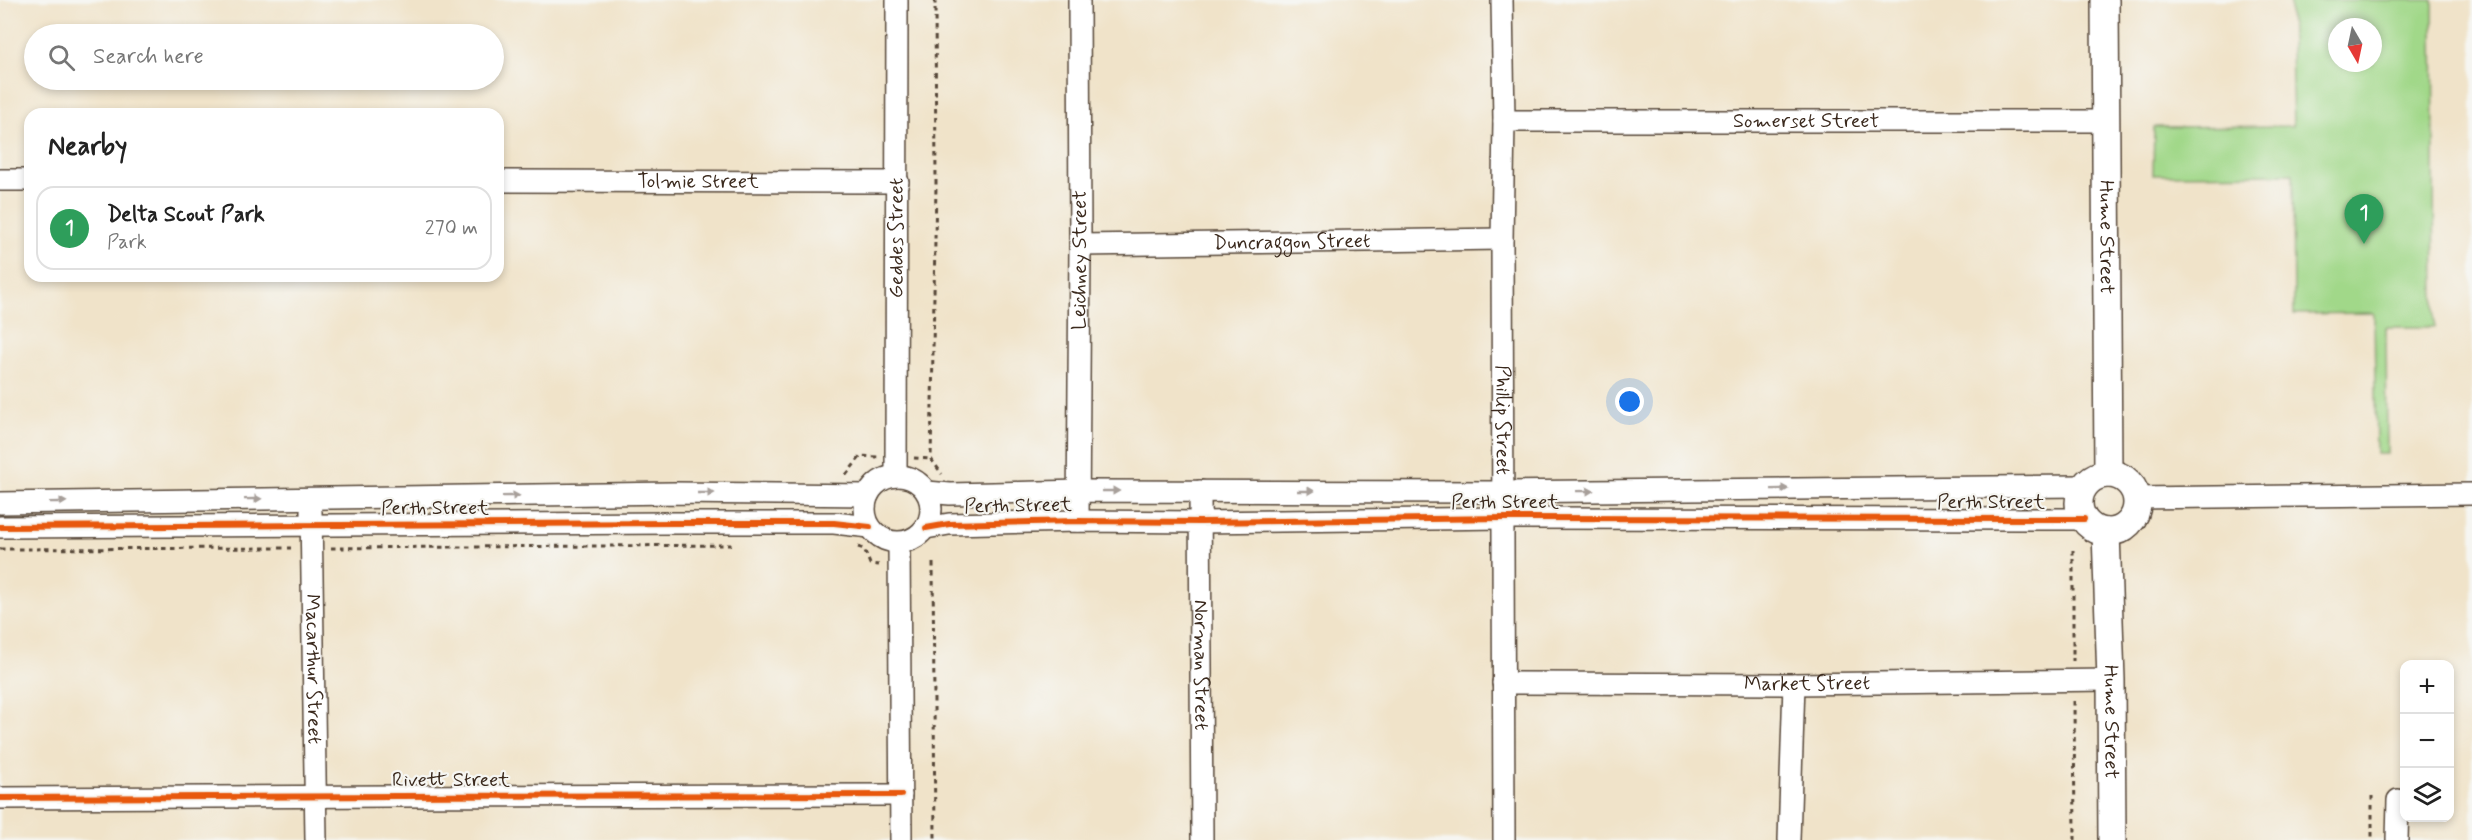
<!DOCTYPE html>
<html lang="en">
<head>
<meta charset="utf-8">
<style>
  body { margin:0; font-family:Mynerve,sans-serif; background:#f2f2f2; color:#222 }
  .controls { position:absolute; right:18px; bottom:18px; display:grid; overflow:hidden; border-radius:12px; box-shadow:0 3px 9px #0003 }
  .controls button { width:54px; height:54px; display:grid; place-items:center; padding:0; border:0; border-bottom:2px solid #e0e0e0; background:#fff; color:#222; font:30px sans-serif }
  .compass { position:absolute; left:2328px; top:18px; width:54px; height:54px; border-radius:50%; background:#fff; box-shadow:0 3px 9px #0003; rotate:171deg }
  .you { position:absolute; left:1630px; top:402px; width:21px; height:21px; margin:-15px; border:4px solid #fff; border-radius:50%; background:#1a73e8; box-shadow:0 0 0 9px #1a73e833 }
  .badge { display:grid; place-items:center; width:39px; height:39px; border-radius:50%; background:#ea580c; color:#fff; font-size:20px; font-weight:700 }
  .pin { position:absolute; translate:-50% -50px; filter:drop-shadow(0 2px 3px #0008) }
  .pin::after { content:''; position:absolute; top:32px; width:21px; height:18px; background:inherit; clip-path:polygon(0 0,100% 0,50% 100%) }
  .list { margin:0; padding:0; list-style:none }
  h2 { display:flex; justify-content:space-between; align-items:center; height:78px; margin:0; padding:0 24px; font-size:26px }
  h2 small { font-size:20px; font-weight:400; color:#767676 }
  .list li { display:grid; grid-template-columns:39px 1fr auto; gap:18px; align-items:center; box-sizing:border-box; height:84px; margin:0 12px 12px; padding:0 12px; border:2px solid #e0e0e0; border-radius:18px }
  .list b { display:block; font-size:22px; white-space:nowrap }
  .list p { margin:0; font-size:20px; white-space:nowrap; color:#767676 }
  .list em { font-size:20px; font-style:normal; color:#767676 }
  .icon { flex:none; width:33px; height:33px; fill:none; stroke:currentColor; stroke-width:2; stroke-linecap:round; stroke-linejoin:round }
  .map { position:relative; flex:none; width:2472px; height:840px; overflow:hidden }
  .search { position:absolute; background:#fff; box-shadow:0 3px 9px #0003; left:24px; top:24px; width:480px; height:66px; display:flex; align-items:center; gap:15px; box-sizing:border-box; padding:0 21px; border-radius:33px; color:#767676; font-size:22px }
  .panel { position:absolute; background:#fff; box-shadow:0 3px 9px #0003; left:24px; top:108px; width:480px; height:174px; border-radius:18px }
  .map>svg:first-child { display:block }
  .green { fill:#a1d889; stroke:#6e8154; stroke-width:1.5; fill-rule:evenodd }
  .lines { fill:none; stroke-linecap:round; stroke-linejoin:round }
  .minor-casing { stroke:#564638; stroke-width:24 }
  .tertiary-casing { stroke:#564638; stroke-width:30 }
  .path { stroke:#564638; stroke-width:3; stroke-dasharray:4.5 4.5; stroke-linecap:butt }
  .minor { stroke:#fff; stroke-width:21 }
  .tertiary { stroke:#fff; stroke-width:27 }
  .cycleway-casing { stroke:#f6f6f2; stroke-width:10 }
  .cycleway { stroke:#e8590c; stroke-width:6 }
  .oneway { fill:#a79f9a }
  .labels { text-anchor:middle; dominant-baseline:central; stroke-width:4.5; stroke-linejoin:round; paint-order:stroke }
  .street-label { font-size:20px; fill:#3b2a1e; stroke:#f6f6f2 }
</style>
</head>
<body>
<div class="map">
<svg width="2472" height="840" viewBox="0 0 2472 840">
  <rect width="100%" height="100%" fill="#f6f6f2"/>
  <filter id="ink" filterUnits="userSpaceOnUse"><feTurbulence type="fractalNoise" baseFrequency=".0167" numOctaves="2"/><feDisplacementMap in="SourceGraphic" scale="12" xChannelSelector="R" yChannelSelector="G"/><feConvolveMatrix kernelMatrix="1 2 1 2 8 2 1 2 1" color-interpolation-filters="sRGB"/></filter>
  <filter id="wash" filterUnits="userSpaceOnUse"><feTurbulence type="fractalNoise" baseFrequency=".008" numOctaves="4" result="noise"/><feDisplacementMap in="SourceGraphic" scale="24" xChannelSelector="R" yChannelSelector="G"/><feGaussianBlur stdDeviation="1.35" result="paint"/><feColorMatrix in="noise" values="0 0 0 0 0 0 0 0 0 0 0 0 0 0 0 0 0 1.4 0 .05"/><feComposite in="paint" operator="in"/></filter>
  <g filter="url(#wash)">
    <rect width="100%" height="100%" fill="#f0e3c9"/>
    <path class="green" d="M2290,0h143l2,327h-49l1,127h-11l-2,-141 -80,1 -1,-140 -140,1 1,-48 139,-1zM2337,27h36v36h-36z"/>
  </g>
  <g filter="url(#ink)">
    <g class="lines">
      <defs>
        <g id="minor">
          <path id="s1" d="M1502,0l2,121 -2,118 2,601"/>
          <path id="s2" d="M1504,121h602"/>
          <polyline points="0,180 30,180"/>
          <path id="s3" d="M498,181l400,1"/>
          <path id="s4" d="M1080,245l422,-6"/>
          <circle cx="898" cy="509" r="33"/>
          <path id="s5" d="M896,476l1,-476"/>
          <path id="s6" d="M1200,491l2,349"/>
          <polyline points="927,492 950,494 1080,491 1504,492 2084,486"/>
          <polyline points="2136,498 2472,494"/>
          <polyline points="0,503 674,493 868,495"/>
          <path id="s7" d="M311,511l5,329"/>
          <path id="s8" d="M1078,521l2,-276 -1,-245"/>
          <polyline points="0,527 674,523 834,523 870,527"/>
          <polyline points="926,528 949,524 1078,521 1200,522 1504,518 2084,519"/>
          <polyline points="899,543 901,840"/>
          <path id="s9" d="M1503,683l291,1 317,-4"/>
          <path d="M0,798c300,-3 601,-2 901,-3"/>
          <polyline points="1789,840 1794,684"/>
          <polyline points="2397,840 2398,800"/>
        </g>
        <g id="tertiary">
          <path id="s10" d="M2105,0l3,474"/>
          <circle cx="2108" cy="503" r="29"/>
          <path id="s11" d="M2106,532l5,148 1,160"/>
        </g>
      </defs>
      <use href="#minor" class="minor-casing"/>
      <use href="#tertiary" class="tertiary-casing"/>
      <g class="path">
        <polyline points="935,0 936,185 931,459 942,474"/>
        <polyline points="914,458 931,459"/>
        <polyline points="846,475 861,456 878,457"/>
        <polyline points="858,547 864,549 870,564 879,565"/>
        <polyline points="331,548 732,545"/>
        <polyline points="0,549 291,548"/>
        <polyline points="2073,550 2073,661"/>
        <polyline points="933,563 935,840"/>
        <polyline points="2074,701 2075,840"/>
        <polyline points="2372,796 2372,840"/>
      </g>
      <use href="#minor" class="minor"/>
      <use href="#tertiary" class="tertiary"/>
      <defs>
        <g id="cycleway">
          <polyline points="0,527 674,523 834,523 870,527"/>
          <polyline points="926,528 949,524 1078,521 1200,522 1504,518 2084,519"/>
          <path d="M0,798c300,-3 601,-2 901,-3"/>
        </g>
      </defs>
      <use href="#cycleway" class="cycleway-casing"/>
      <use href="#cycleway" class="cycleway"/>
    </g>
    <defs><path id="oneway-solid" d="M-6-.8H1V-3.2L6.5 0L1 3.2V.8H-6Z" transform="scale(1.5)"/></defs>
    <g class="oneway">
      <use href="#oneway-solid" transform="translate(1780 489) rotate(-1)"/>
      <use href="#oneway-solid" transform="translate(1111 491)"/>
      <use href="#oneway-solid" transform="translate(1306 491)"/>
      <use href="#oneway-solid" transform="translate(1585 491) rotate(-1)"/>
      <use href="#oneway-solid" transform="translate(706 493)"/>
      <use href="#oneway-solid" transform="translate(511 496) rotate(-1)"/>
      <use href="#oneway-solid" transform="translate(253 499) rotate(-1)"/>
      <use href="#oneway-solid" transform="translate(58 502) rotate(-1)"/>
    </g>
  </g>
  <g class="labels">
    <g class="street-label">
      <text stroke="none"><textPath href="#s2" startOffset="302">Somerset Street</textPath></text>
      <text stroke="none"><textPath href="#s3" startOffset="200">Tolmie Street</textPath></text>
      <text stroke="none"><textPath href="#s10" startOffset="237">Hume Street</textPath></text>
      <text stroke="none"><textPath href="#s5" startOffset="238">Geddes Street</textPath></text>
      <text stroke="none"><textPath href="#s4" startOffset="212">Duncraggon Street</textPath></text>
      <text stroke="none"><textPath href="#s8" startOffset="261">Leichney Street</textPath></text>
      <text stroke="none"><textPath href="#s1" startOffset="420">Phillip Street</textPath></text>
      <text x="1505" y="502">Perth Street</text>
      <text x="1991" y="502">Perth Street</text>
      <text transform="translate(1018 506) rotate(-1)">Perth Street</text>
      <text x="435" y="508">Perth Street</text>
      <text stroke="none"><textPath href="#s6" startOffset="174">Norman Street</textPath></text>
      <text stroke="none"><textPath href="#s7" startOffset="158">Macarthur Street</textPath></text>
      <text stroke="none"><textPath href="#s9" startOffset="304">Market Street</textPath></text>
      <text stroke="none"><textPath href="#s11" startOffset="190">Hume Street</textPath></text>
      <text x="451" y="780">Rivett Street</text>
    </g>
  </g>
</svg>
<div class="controls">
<button>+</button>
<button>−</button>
<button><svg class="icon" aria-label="layers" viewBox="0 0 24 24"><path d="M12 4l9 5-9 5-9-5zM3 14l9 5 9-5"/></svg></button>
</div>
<svg class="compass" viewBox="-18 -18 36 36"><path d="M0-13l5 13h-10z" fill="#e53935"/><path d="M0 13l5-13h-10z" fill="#767676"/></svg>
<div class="you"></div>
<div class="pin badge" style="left:2364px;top:244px;background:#2e9e5b">1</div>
<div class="search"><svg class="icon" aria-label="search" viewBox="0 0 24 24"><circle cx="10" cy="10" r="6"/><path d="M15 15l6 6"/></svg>Search here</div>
<section class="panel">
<h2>Nearby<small></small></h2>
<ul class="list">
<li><span class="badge" style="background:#2e9e5b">1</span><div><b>Delta Scout Park</b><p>Park</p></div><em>270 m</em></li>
</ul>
</section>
</div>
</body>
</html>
